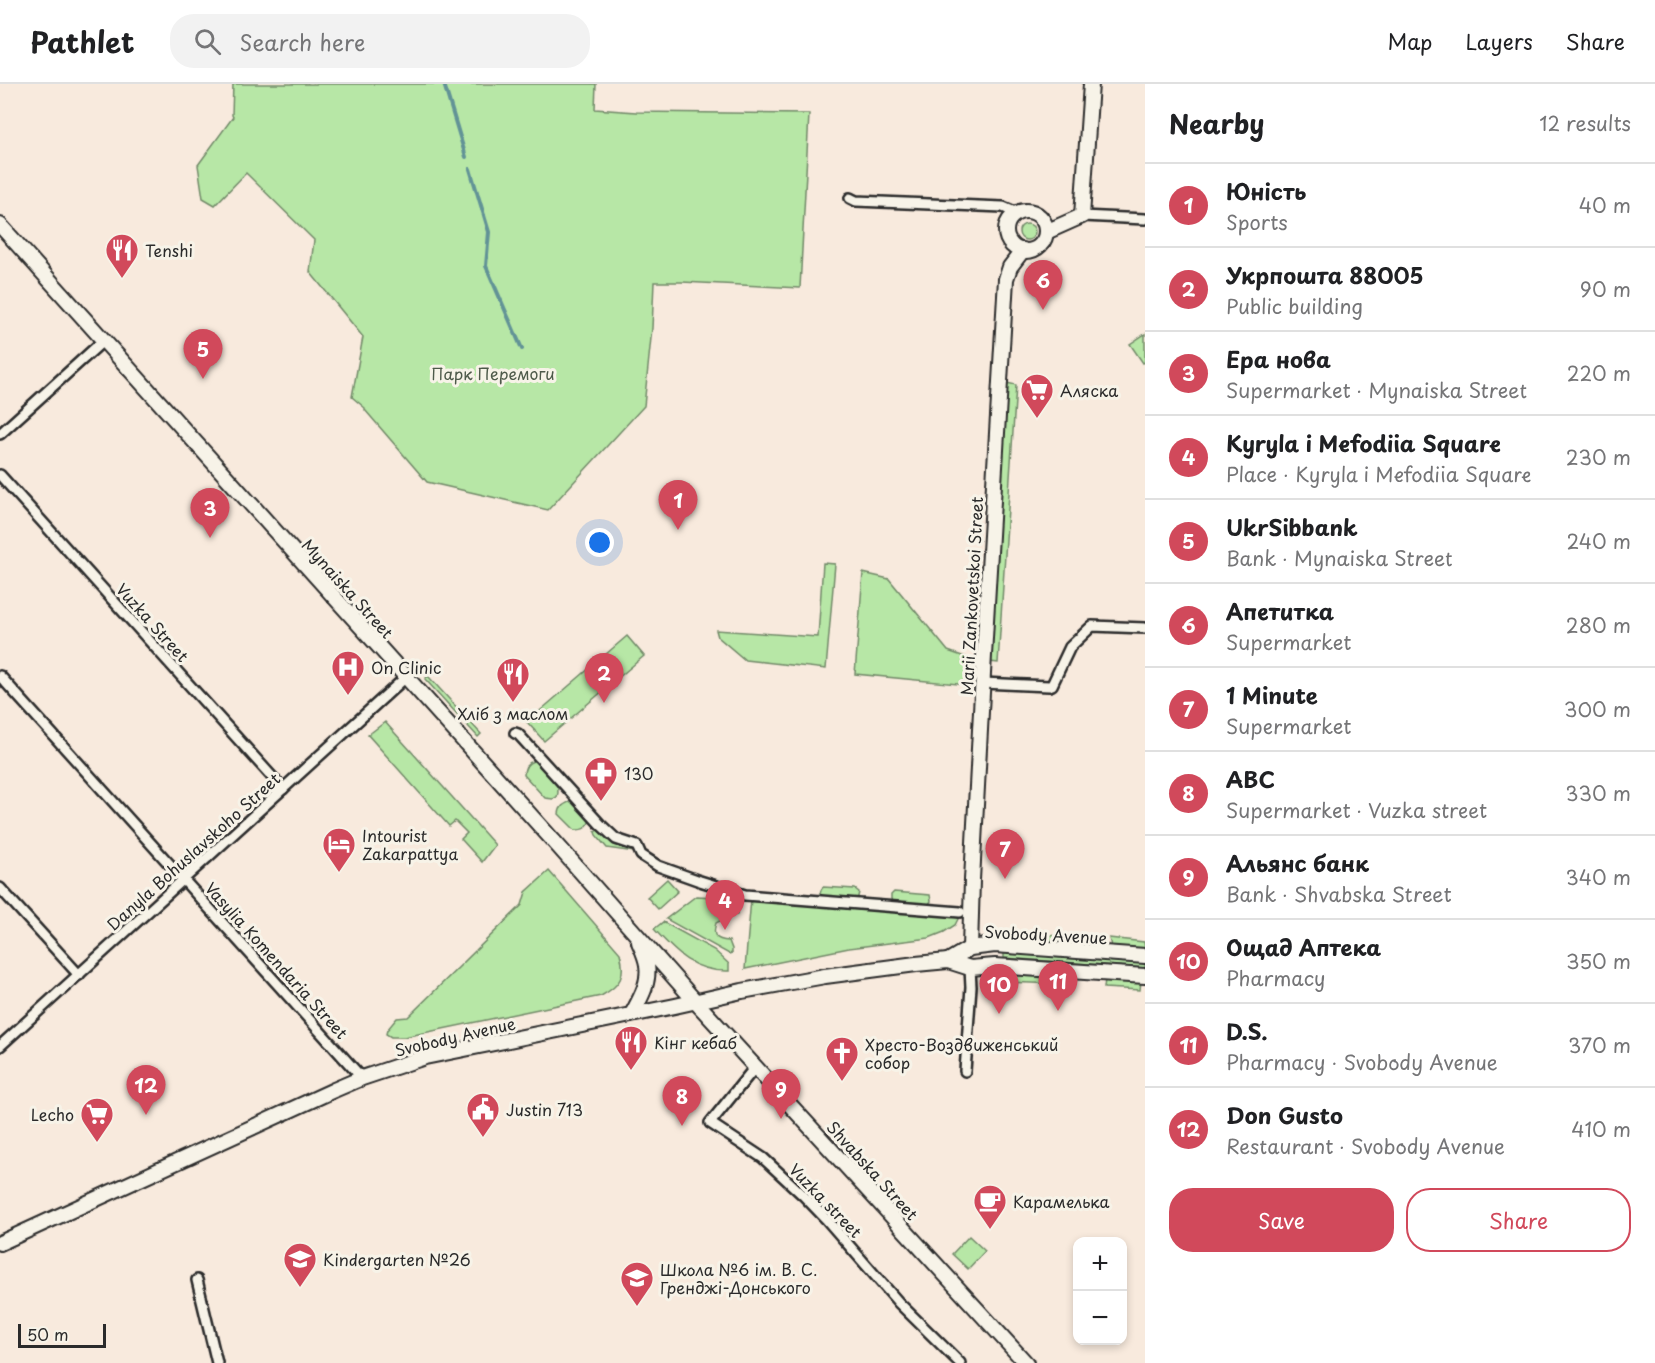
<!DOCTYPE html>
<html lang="en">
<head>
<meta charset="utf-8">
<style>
  body { margin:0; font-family:"Playpen Sans",sans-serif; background:#f2f2f2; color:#202124 }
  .controls { position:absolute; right:18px; bottom:18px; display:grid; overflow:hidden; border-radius:12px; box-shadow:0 3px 9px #0003 }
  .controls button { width:54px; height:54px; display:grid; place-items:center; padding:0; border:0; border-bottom:2px solid #e0e0e0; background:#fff; color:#202124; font:30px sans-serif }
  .scale { position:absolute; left:18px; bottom:15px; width:88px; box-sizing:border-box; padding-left:6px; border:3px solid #2b2b2b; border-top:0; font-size:16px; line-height:21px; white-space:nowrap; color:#2b2b2b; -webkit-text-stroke:4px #f7f3e8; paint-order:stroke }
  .you { position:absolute; left:600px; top:459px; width:21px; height:21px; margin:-15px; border:4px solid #fff; border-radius:50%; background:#1a73e8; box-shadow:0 0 0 9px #1a73e833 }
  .badge { display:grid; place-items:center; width:39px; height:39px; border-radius:50%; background:#d1495b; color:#fff; font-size:20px; font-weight:700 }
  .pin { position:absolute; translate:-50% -50px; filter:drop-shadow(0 2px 3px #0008) }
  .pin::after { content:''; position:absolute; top:32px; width:21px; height:18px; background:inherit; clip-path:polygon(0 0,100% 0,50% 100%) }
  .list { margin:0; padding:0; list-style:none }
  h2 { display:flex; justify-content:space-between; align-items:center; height:78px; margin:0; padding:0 24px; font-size:26px }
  h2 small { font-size:20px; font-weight:400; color:#757577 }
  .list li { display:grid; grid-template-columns:39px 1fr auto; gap:18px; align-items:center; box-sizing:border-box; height:84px; padding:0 24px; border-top:2px solid #e0e0e0 }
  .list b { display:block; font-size:22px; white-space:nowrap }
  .list p { margin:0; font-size:20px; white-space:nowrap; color:#757577 }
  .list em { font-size:20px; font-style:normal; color:#757577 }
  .actions { display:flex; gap:12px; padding:18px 24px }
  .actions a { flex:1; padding:14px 0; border:2px solid #d1495b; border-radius:24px; text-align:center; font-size:21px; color:#d1495b }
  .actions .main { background:#d1495b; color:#fff }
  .icon { flex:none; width:33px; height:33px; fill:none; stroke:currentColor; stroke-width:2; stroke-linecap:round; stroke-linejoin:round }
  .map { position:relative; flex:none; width:1145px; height:1279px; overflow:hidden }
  header { display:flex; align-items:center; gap:36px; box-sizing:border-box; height:84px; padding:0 30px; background:#fff; border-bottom:2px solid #e0e0e0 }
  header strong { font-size:28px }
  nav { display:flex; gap:33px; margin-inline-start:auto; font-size:21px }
  .search { width:420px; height:54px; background:#f2f2f2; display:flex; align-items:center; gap:15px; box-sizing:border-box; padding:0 21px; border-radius:24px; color:#757577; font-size:22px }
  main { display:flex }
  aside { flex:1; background:#fff }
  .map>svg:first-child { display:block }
  .green { fill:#b7e7a6; stroke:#718968; stroke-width:1.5 }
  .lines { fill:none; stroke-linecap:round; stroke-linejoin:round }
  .stream { stroke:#629396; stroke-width:4 }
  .street-casing { stroke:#2b2b2b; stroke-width:14 }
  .secondary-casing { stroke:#2b2b2b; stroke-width:18 }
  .street { stroke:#f7f3e8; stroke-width:9 }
  .secondary { stroke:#f7f3e8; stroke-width:14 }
  .labels { text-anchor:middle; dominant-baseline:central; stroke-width:6; stroke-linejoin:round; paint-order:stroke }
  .poi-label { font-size:16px; fill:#2b2b2b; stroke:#f7f3e8; text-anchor:start }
  .park-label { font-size:16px; fill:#4e5a4a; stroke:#f7f3e8 }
  .street-label { font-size:16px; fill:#2b2b2b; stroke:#f7f3e8 }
</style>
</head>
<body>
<header>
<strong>Pathlet</strong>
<div class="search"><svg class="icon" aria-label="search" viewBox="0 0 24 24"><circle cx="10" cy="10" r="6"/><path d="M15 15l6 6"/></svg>Search here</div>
<nav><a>Map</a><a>Layers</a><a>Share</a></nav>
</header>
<main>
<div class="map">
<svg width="1145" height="1279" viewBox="0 0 1145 1279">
  <rect width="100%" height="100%" fill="#f8eadd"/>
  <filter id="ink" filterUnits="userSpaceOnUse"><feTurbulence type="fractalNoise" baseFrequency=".0167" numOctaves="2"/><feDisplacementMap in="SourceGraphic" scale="12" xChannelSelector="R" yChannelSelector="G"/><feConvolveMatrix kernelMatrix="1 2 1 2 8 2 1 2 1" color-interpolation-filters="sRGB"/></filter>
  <g filter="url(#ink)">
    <g class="green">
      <polygon points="233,0 596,0 595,25 636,28 809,30 800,204 682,198 654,198 652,244 644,322 548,426 427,398 365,326 365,324 352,313 363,253 310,188 314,156 246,89 215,121 203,114 198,81 233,33 232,31"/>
      <circle cx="1027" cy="148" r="8"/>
      <polygon points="1145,250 1145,278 1143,279 1130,260"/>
      <polygon points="1007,299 1016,301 998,579 990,578"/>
      <polygon points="823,479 835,480 826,585 745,576 718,553 716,546 818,553"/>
      <polygon points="863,489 889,495 948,567 968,574 968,601 855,590"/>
      <polygon points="627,552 644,572 544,657 527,638"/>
      <polygon points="428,592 481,650 478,653 425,595"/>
      <polygon points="385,638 495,761 482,778 461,755 467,749 455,737 449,742 368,651"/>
      <path d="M533,677l6,1c9,10 23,21 18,35l-4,2 -8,-1 -21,-23c0,-7 3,-12 9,-14z"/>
      <path d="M572,717l18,19c-3,8 -6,10 -15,10l-16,-16c1,-9 6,-10 13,-13z"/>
      <polygon points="599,745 606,753 634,764 634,768 607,764 596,751 595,748"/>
      <path d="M549,787l71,82c6,23 1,32 -19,43l-197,41h-13l-5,-3 1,-4 10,-12 11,-1 114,-112 4,-13z"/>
      <polygon points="667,795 678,807 658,825 647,813"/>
      <polygon points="823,803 855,805 859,808 858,813 855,815 825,813 820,810 821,806"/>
      <polygon points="894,808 930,811 931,817 929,820 893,817 891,815 891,811"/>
      <path d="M696,812l42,2 -1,17 -10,2 -11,6c-4,13 -1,17 13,18l3,8v4l-3,1 -63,-35z"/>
      <polygon points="751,815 959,833 955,841 944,848 929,854 849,864 745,885"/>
      <path d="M663,838l51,28 15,14v7c-36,1 -53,-18 -75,-42z"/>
      <polygon points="1005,848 1072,853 1073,861 1004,856"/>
      <polygon points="1109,854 1144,858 1145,865 1111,862"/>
      <polygon points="1004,868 1145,878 1145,884 1004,874"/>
      <polygon points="1003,888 1063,891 1062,900 1003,898"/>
      <polygon points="1105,895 1141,897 1140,906 1104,904"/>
      <polygon points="969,1152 985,1167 968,1185 952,1170"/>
    </g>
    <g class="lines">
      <g class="stream">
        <polyline points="444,0 466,73"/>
        <polyline points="470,85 489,148 486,182 522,265"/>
      </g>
      <defs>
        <g id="street">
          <polyline points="850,114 856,117 1003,123 1017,129"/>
          <polyline points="1082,132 1145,135"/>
          <polyline points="0,350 104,256"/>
          <polyline points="0,391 283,705"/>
          <polyline points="0,592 362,994"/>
          <polyline points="983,599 1049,602 1052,601 1070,563 1092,542 1145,544"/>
          <polyline points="515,649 518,650 600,740 616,755 637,762 641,771 658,782 700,797 745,811 960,828"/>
          <polyline points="0,804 79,891"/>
          <polyline points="0,962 406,593"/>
          <polyline points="756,982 710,1039 763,1074 803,1111 827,1136 899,1219 960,1279"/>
          <polyline points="965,987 971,903 970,884"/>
          <polyline points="197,1196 217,1279"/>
        </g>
        <g id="secondary">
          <circle cx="1026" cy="147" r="20"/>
          <polyline points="0,141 559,763 695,917 1026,1279"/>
          <polyline points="1046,148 1082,132 1091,0"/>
          <polyline points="970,864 972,796 984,571 1006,195 1010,183 1023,166"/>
          <polyline points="948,877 970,864 995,861 1145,872"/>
          <path d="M632,930c8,-15 18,-31 15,-49 -1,-8 -5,-16 -8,-23"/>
          <polyline points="0,1159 334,1006 362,994 425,973 675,922 742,907 825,892 916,880 948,877 970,884 995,882 1145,892"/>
        </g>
      </defs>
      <use href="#street" class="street-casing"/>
      <use href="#secondary" class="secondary-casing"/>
      <use href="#street" class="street"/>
      <use href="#secondary" class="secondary"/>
    </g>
  </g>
  <defs>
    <symbol id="restaurant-pin" viewBox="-11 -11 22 30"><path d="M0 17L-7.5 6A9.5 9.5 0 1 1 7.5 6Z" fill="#d1495b" stroke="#f7f3e8"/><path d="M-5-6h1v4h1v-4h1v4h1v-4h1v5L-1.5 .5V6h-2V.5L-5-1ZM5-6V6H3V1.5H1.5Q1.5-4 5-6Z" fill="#fff"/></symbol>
    <symbol id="supermarket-pin" viewBox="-11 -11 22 30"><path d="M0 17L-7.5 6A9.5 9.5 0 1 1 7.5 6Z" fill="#d1495b" stroke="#f7f3e8"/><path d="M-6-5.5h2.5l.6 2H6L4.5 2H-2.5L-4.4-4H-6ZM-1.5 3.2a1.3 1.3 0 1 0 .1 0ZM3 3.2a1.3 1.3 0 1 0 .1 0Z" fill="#fff"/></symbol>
    <symbol id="hospital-pin" viewBox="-11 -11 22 30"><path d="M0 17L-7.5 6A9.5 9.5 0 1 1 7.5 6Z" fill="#d1495b" stroke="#f7f3e8"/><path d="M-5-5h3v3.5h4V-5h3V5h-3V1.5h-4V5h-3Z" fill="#fff"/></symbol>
    <symbol id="pharmacy-pin" viewBox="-11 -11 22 30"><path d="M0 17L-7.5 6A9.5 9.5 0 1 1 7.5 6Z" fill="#d1495b" stroke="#f7f3e8"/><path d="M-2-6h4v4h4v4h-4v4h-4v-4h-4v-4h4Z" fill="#fff"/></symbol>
    <symbol id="hotel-pin" viewBox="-11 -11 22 30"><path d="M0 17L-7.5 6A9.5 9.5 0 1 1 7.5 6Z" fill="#d1495b" stroke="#f7f3e8"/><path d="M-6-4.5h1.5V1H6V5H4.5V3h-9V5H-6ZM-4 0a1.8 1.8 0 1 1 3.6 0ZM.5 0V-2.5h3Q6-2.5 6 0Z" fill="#fff"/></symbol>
    <symbol id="church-pin" viewBox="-11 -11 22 30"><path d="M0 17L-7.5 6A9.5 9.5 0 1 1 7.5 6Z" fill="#d1495b" stroke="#f7f3e8"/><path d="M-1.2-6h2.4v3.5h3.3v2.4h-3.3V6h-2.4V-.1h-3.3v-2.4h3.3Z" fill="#fff"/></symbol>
    <symbol id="civic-pin" viewBox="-11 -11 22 30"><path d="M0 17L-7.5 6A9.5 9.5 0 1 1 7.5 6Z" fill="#d1495b" stroke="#f7f3e8"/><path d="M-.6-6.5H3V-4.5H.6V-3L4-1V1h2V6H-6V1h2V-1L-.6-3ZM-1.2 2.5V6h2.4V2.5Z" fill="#fff"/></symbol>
    <symbol id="cafe-pin" viewBox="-11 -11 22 30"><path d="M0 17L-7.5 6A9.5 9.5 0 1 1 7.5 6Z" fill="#d1495b" stroke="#f7f3e8"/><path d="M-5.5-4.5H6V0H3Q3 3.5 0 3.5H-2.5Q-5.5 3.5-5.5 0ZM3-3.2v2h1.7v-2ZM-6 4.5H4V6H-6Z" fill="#fff"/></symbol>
    <symbol id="school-pin" viewBox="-11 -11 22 30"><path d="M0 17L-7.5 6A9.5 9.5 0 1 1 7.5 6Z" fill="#d1495b" stroke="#f7f3e8"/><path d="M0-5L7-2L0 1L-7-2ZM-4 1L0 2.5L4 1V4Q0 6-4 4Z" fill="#fff"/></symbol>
  </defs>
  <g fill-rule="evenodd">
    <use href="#restaurant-pin" x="103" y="147" width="38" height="52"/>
    <use href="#supermarket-pin" x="1018" y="287" width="38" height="52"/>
    <use href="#hospital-pin" x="329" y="564" width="38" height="52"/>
    <use href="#restaurant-pin" x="494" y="571" width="38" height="52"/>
    <use href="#pharmacy-pin" x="582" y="670" width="38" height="52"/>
    <use href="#hotel-pin" x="320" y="741" width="38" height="52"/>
    <use href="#restaurant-pin" x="612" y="939" width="38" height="52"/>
    <use href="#church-pin" x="823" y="950" width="38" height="52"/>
    <use href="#civic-pin" x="464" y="1006" width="38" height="52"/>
    <use href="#supermarket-pin" x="78" y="1011" width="38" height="52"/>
    <use href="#cafe-pin" x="971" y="1098" width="38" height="52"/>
    <use href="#school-pin" x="281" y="1156" width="38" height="52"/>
    <use href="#school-pin" x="618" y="1175" width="38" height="52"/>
  </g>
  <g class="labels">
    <g class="poi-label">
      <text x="145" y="166">Tenshi</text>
      <text x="1060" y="306">Аляска</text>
      <text x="371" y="583">On Clinic</text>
      <text x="513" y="629" text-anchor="middle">Хліб з маслом</text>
      <text x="624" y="689">130</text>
      <text x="362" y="751">Intourist<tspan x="362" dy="18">Zakarpattya</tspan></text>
      <text x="654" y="958">Кінг кебаб</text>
      <text x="865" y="960">Хресто-Воздвиженський<tspan x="865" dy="18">собор</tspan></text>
      <text x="506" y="1025">Justin 713</text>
      <text x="74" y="1030" text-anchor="end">Lecho</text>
      <text x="1013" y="1117">Карамелька</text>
      <text x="323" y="1175">Kindergarten №26</text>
      <text x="660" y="1185">Школа №6 ім. В. С.<tspan x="660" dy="18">Гренджі-Донського</tspan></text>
    </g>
    <g class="park-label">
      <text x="493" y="289">Парк Перемоги</text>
    </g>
    <g class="street-label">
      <text transform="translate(348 504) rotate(48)">Mynaiska Street</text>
      <text transform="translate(971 512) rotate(-87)">Marii Zankovetskoi Street</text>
      <text transform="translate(153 538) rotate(48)">Vuzka Street</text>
      <text transform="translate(193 767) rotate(-42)">Danyla Bohuslavskoho Street</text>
      <text transform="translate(1046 850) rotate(3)">Svobody Avenue</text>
      <text transform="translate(277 876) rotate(48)">Vasylia Komendaria Street</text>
      <text transform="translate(455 952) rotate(-13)">Svobody Avenue</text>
      <text transform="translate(873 1086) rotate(48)">Shvabska Street</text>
      <text transform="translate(826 1116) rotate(46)">Vuzka street</text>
    </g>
  </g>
</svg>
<div class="controls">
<button>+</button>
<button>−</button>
</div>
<div class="scale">50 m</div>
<div class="you"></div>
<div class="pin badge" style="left:678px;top:446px">1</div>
<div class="pin badge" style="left:604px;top:619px">2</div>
<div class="pin badge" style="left:210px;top:454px">3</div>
<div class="pin badge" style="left:725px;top:846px">4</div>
<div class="pin badge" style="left:203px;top:295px">5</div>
<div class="pin badge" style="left:1043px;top:226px">6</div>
<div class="pin badge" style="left:1005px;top:795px">7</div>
<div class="pin badge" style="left:682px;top:1042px">8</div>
<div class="pin badge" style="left:781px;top:1035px">9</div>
<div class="pin badge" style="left:999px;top:930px">10</div>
<div class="pin badge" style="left:1058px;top:927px">11</div>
<div class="pin badge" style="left:146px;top:1031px">12</div>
</div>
<aside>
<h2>Nearby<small>12 results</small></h2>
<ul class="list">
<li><span class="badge">1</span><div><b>Юність</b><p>Sports</p></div><em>40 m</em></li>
<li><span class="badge">2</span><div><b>Укрпошта 88005</b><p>Public building</p></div><em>90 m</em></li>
<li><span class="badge">3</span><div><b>Ера нова</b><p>Supermarket · Mynaiska Street</p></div><em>220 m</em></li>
<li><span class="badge">4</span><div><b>Kyryla i Mefodiia Square</b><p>Place · Kyryla i Mefodiia Square</p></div><em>230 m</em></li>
<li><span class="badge">5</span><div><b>UkrSibbank</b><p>Bank · Mynaiska Street</p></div><em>240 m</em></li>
<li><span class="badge">6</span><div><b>Апетитка</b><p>Supermarket</p></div><em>280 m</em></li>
<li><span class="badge">7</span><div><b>1 Minute</b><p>Supermarket</p></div><em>300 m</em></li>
<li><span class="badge">8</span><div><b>ABC</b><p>Supermarket · Vuzka street</p></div><em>330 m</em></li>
<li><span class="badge">9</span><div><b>Альянс банк</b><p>Bank · Shvabska Street</p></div><em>340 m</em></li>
<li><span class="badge">10</span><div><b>Ощад Аптека</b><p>Pharmacy</p></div><em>350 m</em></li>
<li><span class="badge">11</span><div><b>D.S.</b><p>Pharmacy · Svobody Avenue</p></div><em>370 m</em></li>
<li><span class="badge">12</span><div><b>Don Gusto</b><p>Restaurant · Svobody Avenue</p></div><em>410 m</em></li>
</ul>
<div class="actions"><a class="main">Save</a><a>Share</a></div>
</aside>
</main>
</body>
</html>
